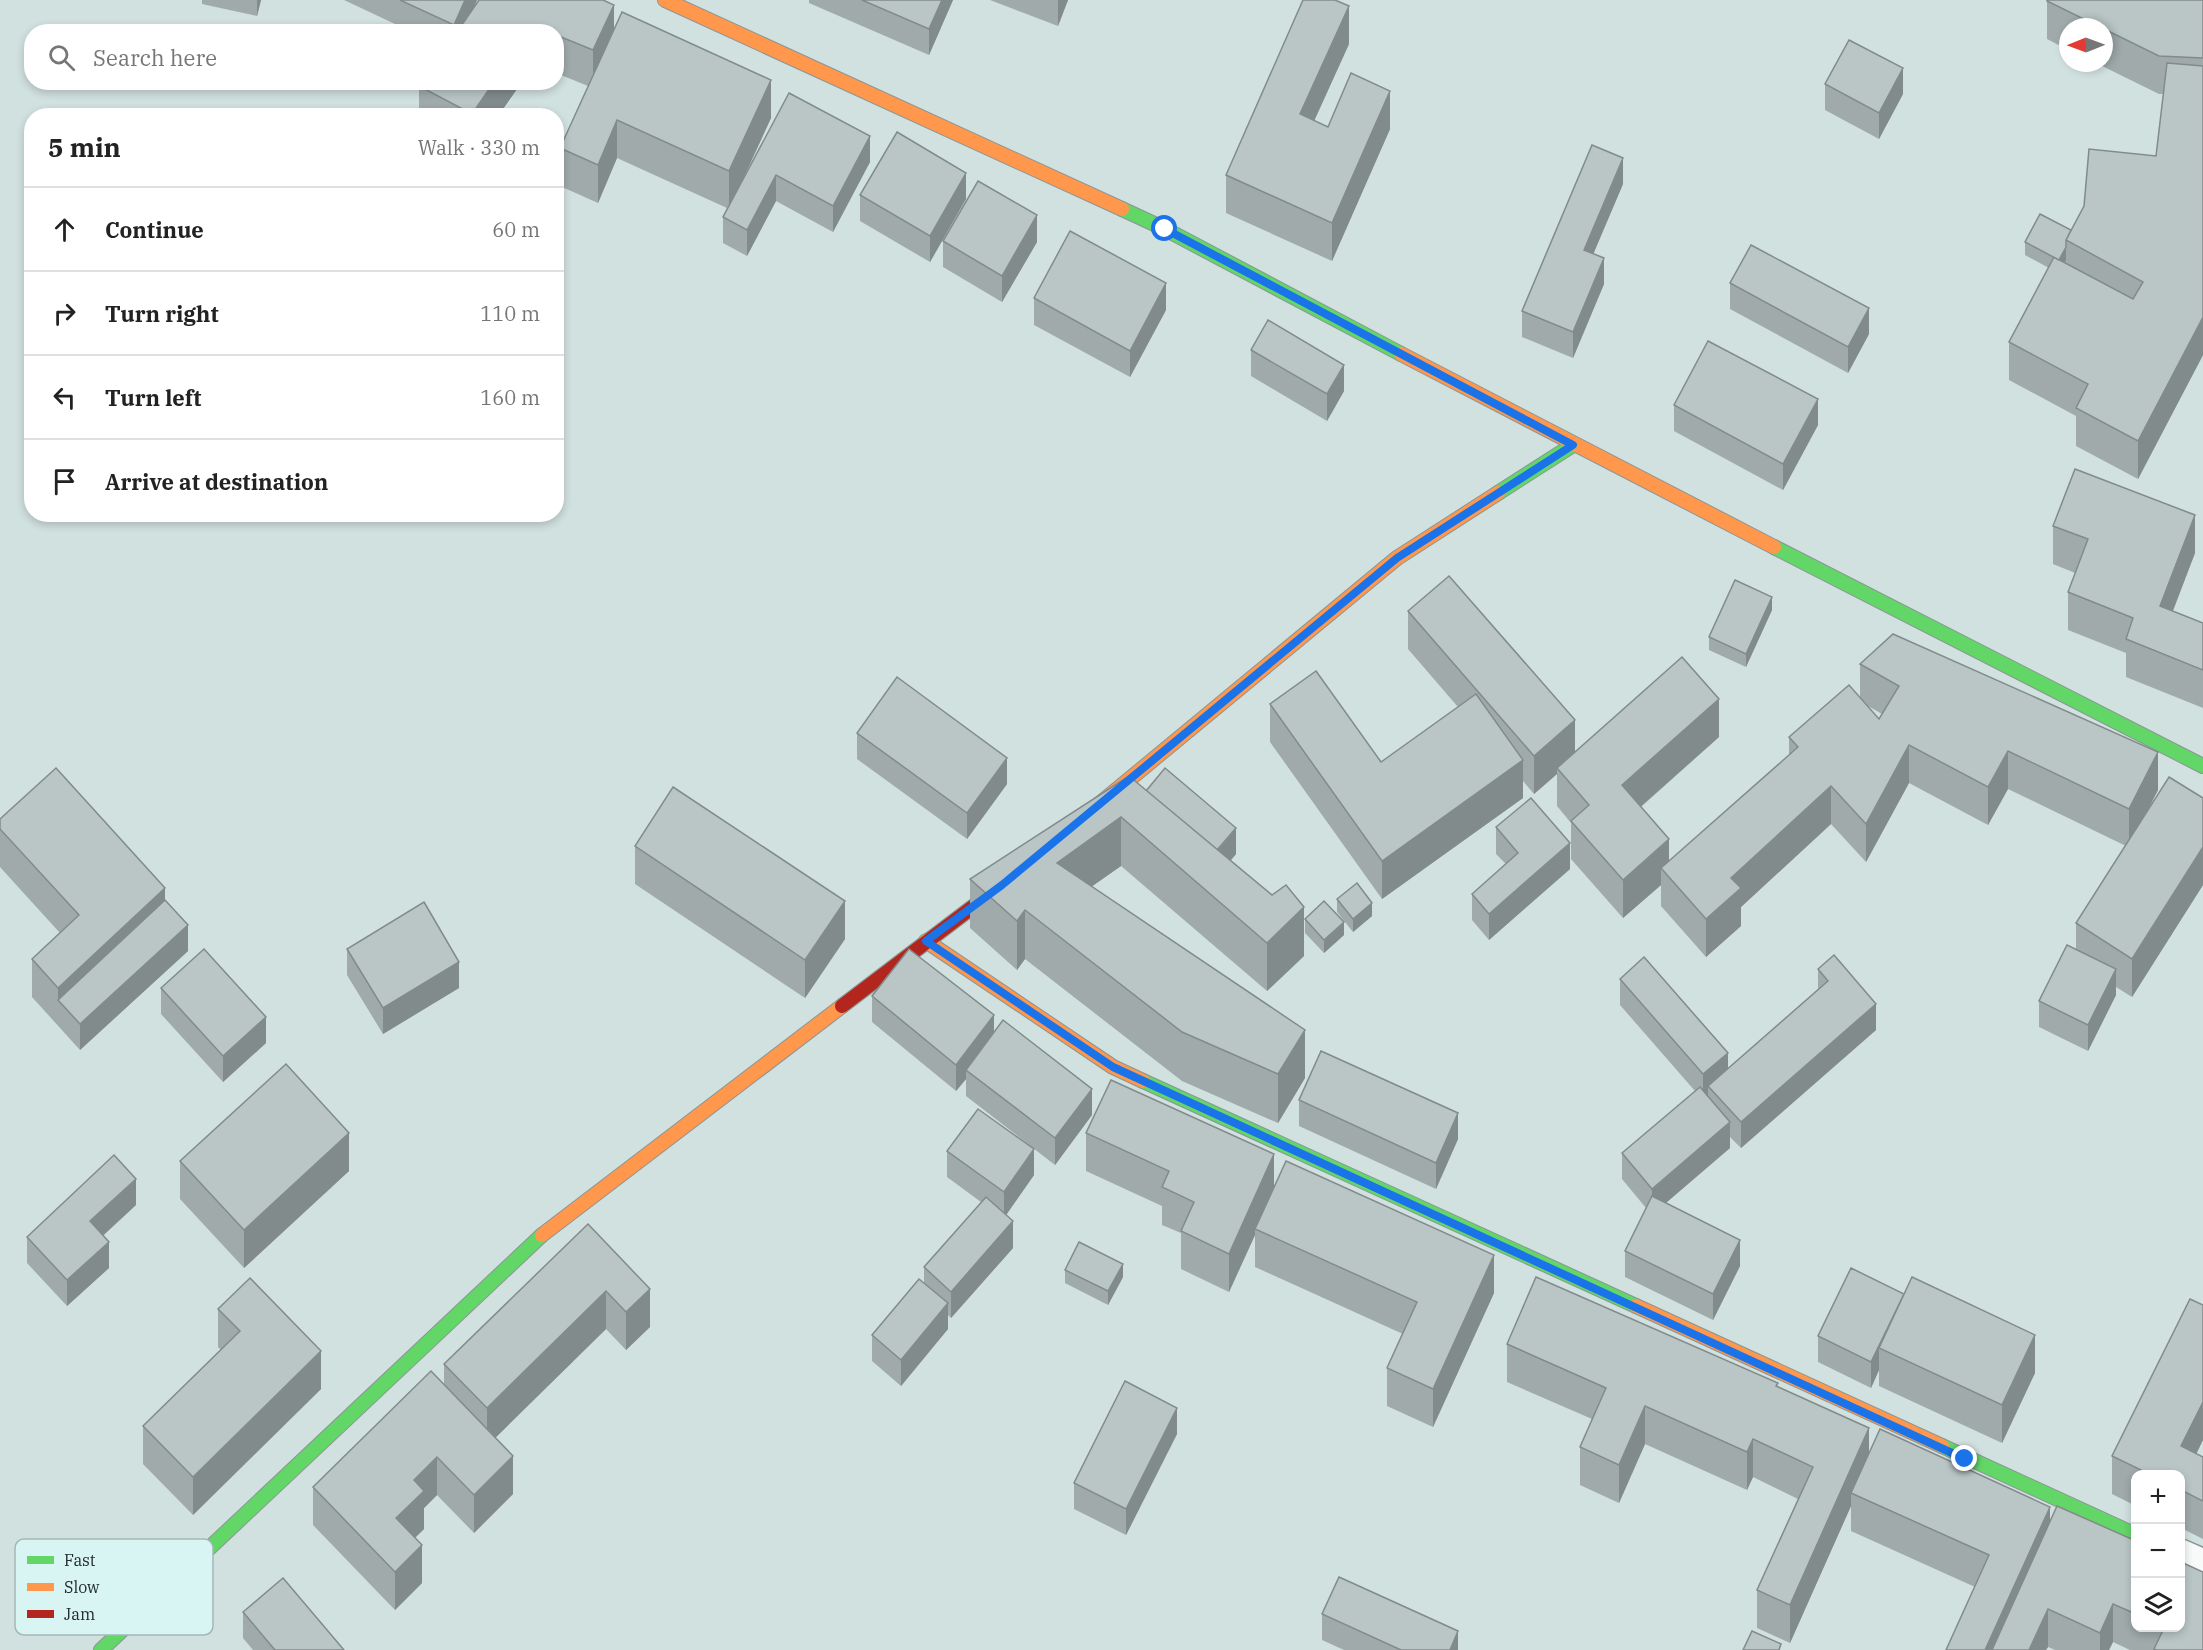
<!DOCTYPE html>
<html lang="en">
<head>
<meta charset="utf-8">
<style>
  body { margin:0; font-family:"IBM Plex Serif",serif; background:#f2f2f2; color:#222 }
  .controls { position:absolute; right:18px; bottom:18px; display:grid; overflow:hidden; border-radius:12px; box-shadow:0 3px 9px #0003 }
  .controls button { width:54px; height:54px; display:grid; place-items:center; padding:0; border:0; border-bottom:2px solid #e0e0e0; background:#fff; color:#222; font:30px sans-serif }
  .compass { position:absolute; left:2059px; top:18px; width:54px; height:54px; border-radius:50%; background:#fff; box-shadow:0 3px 9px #0003; rotate:269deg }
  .stop { position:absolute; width:18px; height:18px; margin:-14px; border:4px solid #1a73e8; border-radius:50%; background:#fff }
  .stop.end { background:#1a73e8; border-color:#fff; box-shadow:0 2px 6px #0008 }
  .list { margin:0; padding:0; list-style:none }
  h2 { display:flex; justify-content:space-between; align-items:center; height:78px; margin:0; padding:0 24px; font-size:26px }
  h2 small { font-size:20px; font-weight:400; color:#767676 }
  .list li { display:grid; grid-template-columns:39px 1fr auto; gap:18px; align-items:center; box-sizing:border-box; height:84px; padding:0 24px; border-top:2px solid #e0e0e0 }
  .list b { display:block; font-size:22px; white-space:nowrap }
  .list em { font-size:20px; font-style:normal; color:#767676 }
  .icon { flex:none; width:33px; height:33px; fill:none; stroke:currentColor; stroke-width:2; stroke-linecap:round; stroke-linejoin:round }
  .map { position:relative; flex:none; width:2203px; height:1650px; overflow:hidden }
  .search { position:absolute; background:#fff; box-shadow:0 3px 9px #0003; left:24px; top:24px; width:540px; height:66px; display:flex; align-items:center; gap:15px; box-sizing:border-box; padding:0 21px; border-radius:24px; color:#767676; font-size:22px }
  .panel { position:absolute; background:#fff; box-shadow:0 3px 9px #0003; left:24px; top:108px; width:540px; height:414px; border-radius:24px }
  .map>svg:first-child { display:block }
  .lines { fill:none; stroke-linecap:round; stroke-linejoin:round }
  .street-casing { stroke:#8a9695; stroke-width:36 }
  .fast-casing { stroke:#8a9695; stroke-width:16 }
  .slow-casing { stroke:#8a9695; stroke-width:16 }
  .jam-casing { stroke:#8a9695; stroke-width:16 }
  .street { stroke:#f8fafa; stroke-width:33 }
  .fast { stroke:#63d668; stroke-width:14 }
  .slow { stroke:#ff974d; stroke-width:14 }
  .jam { stroke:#b3261e; stroke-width:14 }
  .wall { fill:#a0aaaa; fill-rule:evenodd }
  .shaded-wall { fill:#828b8b }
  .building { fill:#bac6c6; stroke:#828b8b; stroke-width:1.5 }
  .route { stroke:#1a73e8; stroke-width:8 }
  .key { fill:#d8f4f3; stroke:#a1b8b7; stroke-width:1.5 }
  .key-label { font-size:16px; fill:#222c2c }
</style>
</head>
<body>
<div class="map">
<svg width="2203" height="1650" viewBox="0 0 2203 1650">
  <rect width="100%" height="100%" fill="#d1e1e0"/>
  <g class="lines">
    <defs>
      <polyline id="street" points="2180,1556 2203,1566"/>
      <g id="fast">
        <polyline points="1122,209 1165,229 1401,354"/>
        <polyline points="1498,493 1573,445"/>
        <polyline points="1774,547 2203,766"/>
        <polyline points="1143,1081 1636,1306"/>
        <polyline points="1942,1446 2136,1535"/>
        <polyline points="101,1650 542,1235"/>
      </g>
      <g id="slow">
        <polyline points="665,0 1122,209"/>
        <polyline points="1401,354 1774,547"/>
        <polyline points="1097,806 1397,558 1498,493"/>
        <polyline points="926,941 1113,1067 1143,1081"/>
        <polyline points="542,1235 842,1006"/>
        <polyline points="1636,1306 1942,1446"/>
      </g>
      <polyline id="jam" points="842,1006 1007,881"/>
    </defs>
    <use href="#street" class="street-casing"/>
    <use href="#fast" class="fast-casing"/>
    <use href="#slow" class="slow-casing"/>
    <use href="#jam" class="jam-casing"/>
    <use href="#street" class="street"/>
    <use href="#fast" class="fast"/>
    <use href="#slow" class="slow"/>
    <use href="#jam" class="jam"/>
  </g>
  <g class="wall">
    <polygon points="202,0 261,0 257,16 202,4"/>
    <polygon points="344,0 477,0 473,9 614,30 771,118 746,173 870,162 833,232 776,201 747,256 723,243 723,217 727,208 617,158 598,203 560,186 560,148 588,86 556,73 556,32 412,32"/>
    <polygon points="809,0 953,0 929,55 809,3"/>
    <polygon points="990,0 1068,0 1058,26"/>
    <polygon points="2203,0 2203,355 2138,479 2076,446 2076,416 2009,380 2009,342 2049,268 2025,255 2025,242 2071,230 2084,206 2156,156 2163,94 2159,94 2096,63 2104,63 2104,27 2068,27 2068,50 2047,39 2047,1"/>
    <polygon points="1349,44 1314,121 1328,127 1390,129 1332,261 1226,213 1226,175"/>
    <polygon points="421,82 522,82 498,116 419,116 419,86"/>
    <polygon points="1825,84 1903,94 1879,139 1825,110"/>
    <polygon points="1623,184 1593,254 1604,284 1573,358 1522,337 1522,311"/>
    <polygon points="860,195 966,199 930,262 860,221"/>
    <polygon points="943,241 1037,242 1002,302 943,267"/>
    <polygon points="1730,283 1869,334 1848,373 1730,309"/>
    <polygon points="1034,298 1166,310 1130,377 1034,325"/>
    <polygon points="1251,350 1344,391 1327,421 1251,376"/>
    <polygon points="1674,405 1818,425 1783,490 1674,431"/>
    <polygon points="2053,526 2195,553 2173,611 2203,623 2203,708 2126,677 2126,653 2068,630 2068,592 2075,573 2053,564"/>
    <polygon points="1772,610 1746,667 1709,650 1709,637"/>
    <path d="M1408,611l167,141 144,-15 -78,70 28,54 120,-105v-19l71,-39v-34l298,126 -12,23 57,-15v87l-71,112 -16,-10v8l-28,56 -49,-24v-26l37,-52v-26l50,-77 -118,-57 -20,36 -79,-42 -43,79 -35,-38 -90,83v19l-35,31 -45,-51v-21l-38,33 -52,-59v-36l-14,-17v-32l-23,20 -11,-13v17l-141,101 -112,-157v-38l111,58 77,-55 -50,-58zM1868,706l14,8 -3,5z"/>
    <polygon points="857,733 1007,784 967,839 857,759"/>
    <polygon points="1146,791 1236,854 1230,861 1272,895 1304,956 1267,991 1121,866 1092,886 1305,1078 1278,1123 1182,1081 1025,959 1017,970 970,928 970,879"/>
    <polygon points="0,819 165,900 188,951 80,1050 32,997 32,959 60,933 0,867"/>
    <polygon points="1496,827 1570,869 1489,940 1472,920 1472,894 1506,864 1496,854"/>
    <polygon points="635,846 845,939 805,998 635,884"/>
    <polygon points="1337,899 1372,916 1353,932 1337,912"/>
    <polygon points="1305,919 1344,935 1324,953 1305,933"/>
    <polygon points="347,949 459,988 383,1034 347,975"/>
    <polygon points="1818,969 1876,1030 1741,1148 1730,1137 1730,1148 1665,1203 1740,1266 1713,1320 1625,1277 1625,1251 1646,1208 1622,1179 1622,1153 1695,1091 1620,1005 1620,979 1728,1069 1818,989"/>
    <polygon points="161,988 266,1043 223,1082 161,1014"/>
    <polygon points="872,996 994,1033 1092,1115 1055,1165 966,1096 966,1079 956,1091 872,1022"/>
    <polygon points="1299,1100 1458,1139 1436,1189 1299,1126"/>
    <polygon points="1086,1133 1274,1186 1494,1293 1433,1427 1387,1406 1387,1368 1403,1334 1255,1267 1255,1235 1229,1292 1181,1269 1181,1233 1162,1225 1162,1206 1086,1171"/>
    <polygon points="947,1151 1034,1175 1006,1215 1013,1248 951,1318 948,1315 948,1329 901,1386 872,1361 872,1335 924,1283 924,1267 981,1202 947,1177"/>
    <polygon points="180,1161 349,1171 244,1268 180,1199"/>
    <polygon points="136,1205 103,1236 109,1268 67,1306 27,1263 27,1237"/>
    <polygon points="588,1224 650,1327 626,1350 606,1329 495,1438 513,1494 474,1533 437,1495 424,1508 424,1529 415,1538 422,1583 395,1610 313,1525 313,1487 444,1385 444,1364"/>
    <polygon points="1065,1270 1123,1277 1108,1305 1065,1283"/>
    <polygon points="1904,1296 2035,1373 2002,1443 1879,1386 1879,1370 1871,1388 1818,1362 1818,1336"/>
    <polygon points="2203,1305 2203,1440 2196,1454 2203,1457 2203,1539 2181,1528 2181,1474 2136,1474 2136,1506 2112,1494 2112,1456"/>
    <polygon points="218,1309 321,1389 193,1515 143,1464 143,1426 221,1350 218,1347"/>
    <polygon points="1507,1344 1778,1386 1869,1454 2050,1521 2136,1541 2136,1628 2181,1628 2203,1650 2130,1650 2113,1642 2109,1650 2055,1650 2048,1647 2046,1650 1946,1650 1975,1587 1851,1531 1851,1506 1790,1643 1757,1628 1757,1590 1798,1499 1753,1477 1747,1490 1645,1444 1619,1503 1580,1485 1580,1447 1592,1419 1507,1382"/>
    <polygon points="1177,1434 1126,1535 1074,1509 1074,1483"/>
    <polygon points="243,1612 344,1650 253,1650 243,1638"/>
    <polygon points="1322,1614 1458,1650 1344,1650 1322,1640"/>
  </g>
  <g class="shaded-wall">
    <polygon points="257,0 261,0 257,16"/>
    <polygon points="465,0 477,0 463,32 454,32 454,25"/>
    <polygon points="942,0 953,0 929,55 929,29"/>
    <polygon points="1058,0 1068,0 1058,26"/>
    <polygon points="614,5 614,43 593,88 593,50"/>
    <polygon points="1349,6 1349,44 1300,152 1300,114"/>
    <polygon points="1903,68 1903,94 1879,139 1879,113"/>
    <polygon points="771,80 771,118 729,209 729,171"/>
    <polygon points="494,82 522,82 498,116 472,116 472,114"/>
    <polygon points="1390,91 1390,129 1332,261 1332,223"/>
    <polygon points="617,120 617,158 598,203 598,165"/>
    <polygon points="870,136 870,162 833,232 833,206"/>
    <polygon points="1623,158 1623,184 1584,276 1584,250"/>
    <polygon points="966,173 966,199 930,262 930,236"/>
    <polygon points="776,175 776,201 747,256 747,230"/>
    <polygon points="1037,215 1037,242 1002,302 1002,276"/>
    <polygon points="2066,247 2066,260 2059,273 2059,260"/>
    <polygon points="1604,258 1604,284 1573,358 1573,332"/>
    <polygon points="1166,283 1166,310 1130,377 1130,351"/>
    <polygon points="1869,308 1869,334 1848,373 1848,347"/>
    <polygon points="2203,317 2203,355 2138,479 2138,441"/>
    <polygon points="1344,365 1344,391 1327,421 1327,394"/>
    <polygon points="1818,399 1818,425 1783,490 1783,464"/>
    <polygon points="2195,515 2195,553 2160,644 2160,606"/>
    <polygon points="1772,597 1772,610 1746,667 1746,654"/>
    <polygon points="1719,699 1719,737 1622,823 1622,785"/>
    <polygon points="1575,720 1575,758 1557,768 1557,774 1534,794 1534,756"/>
    <polygon points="1909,745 1909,783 1866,862 1866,824"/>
    <polygon points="2008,751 2008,789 1988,825 1988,787"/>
    <polygon points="2158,752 2158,790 2129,847 2129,809"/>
    <polygon points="1007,758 1007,784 967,839 967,813"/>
    <polygon points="1523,760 1523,798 1382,899 1382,861"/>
    <polygon points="1831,786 1831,824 1741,907 1741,926 1706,957 1706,919 1731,878"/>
    <polygon points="1121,817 1121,866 1057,911 1057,863"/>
    <polygon points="1236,828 1236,854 1212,883 1212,857"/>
    <polygon points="1669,839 1669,877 1661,868 1661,885 1623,918 1623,880"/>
    <polygon points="1570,843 1570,869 1489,940 1489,914"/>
    <polygon points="2203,847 2203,885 2132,997 2132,959"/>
    <polygon points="165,888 165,926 58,1000 58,988"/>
    <polygon points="845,901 845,939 805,998 805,960"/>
    <polygon points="1372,903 1372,916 1353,932 1353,919"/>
    <polygon points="1304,907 1304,956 1267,991 1267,943"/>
    <polygon points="1025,910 1025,959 1017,970 1017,921"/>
    <polygon points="1344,922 1344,935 1324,953 1324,940"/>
    <polygon points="188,925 188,951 80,1050 80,1024"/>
    <polygon points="459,962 459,988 383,1034 383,1008"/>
    <polygon points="2116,969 2116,995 2088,1051 2088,1025"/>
    <polygon points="1876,1004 1876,1030 1741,1148 1741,1122"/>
    <polygon points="994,1015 994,1041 966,1070 966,1079 956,1091 956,1065"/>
    <polygon points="266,1017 266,1043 223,1082 223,1056"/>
    <polygon points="1305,1030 1305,1078 1278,1123 1278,1074"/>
    <polygon points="1728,1053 1728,1079 1708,1086 1708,1096 1703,1101 1703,1074"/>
    <polygon points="1092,1089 1092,1115 1055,1165 1055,1138"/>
    <polygon points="1458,1113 1458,1139 1436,1189 1436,1163"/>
    <polygon points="1730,1122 1730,1148 1652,1215 1652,1189"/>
    <polygon points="349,1133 349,1171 244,1268 244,1230"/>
    <polygon points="1034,1149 1034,1175 1004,1218 1004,1192"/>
    <polygon points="1274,1154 1274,1192 1255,1229 1255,1235 1229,1292 1229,1254"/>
    <polygon points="136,1179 136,1205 90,1247 90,1221"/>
    <polygon points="1013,1221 1013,1248 951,1318 951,1292"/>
    <polygon points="1740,1240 1740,1266 1713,1320 1713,1294"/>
    <polygon points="109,1242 109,1268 67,1306 67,1280"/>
    <polygon points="1494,1255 1494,1293 1433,1427 1433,1389"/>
    <polygon points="1123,1264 1123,1277 1108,1305 1108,1291"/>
    <polygon points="650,1289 650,1327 626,1350 626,1312"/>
    <polygon points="606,1291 606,1329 487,1446 487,1408"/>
    <polygon points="1904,1294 1904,1320 1879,1348 1879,1370 1871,1388 1871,1362"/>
    <polygon points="948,1303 948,1329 901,1386 901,1360"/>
    <polygon points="2035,1335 2035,1373 2002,1443 2002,1405"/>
    <polygon points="321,1351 321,1389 193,1515 193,1477"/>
    <polygon points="2203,1402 2203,1440 2181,1485 2181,1446"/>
    <polygon points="1645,1406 1645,1444 1619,1503 1619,1465"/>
    <polygon points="1177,1408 1177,1434 1126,1535 1126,1509"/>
    <polygon points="1869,1428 1869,1466 1851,1493 1851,1506 1790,1643 1790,1605"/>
    <polygon points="1753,1439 1753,1477 1747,1490 1747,1452"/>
    <polygon points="513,1456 513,1494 474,1533 474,1495"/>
    <polygon points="437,1457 437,1495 424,1508 424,1529 396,1556 396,1518 414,1480"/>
    <polygon points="2050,1507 2050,1545 2002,1650 1985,1650"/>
    <polygon points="422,1545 422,1583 395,1610 395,1572"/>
    <polygon points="2113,1604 2113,1642 2109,1650 2100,1650 2100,1633"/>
    <polygon points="2048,1609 2048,1647 2046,1650 2029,1650"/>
    <polygon points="1458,1631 1458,1650 1450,1650"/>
  </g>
  <g class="building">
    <polygon points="400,0 465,0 454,25"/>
    <polygon points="479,0 603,0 614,5 593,50 556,35 556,32 547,32 535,26 531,32 457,32"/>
    <polygon points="862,0 942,0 929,29"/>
    <polygon points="1303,0 1335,0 1349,6 1300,114 1328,127 1351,73 1390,91 1332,223 1226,175"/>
    <polygon points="2047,0 2203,0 2203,58 2159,56 2104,29 2104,27 2100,27 2047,1"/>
    <polygon points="622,12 771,80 729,171 617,120 598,165 560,148"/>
    <polygon points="1849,40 1903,68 1879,113 1825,84"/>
    <polygon points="2167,63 2203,66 2203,317 2138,441 2076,408 2088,384 2009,342 2054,257 2133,299 2143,282 2066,240 2084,206 2089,149 2156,156"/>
    <polygon points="421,82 494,82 472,114 419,86"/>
    <polygon points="789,93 870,136 833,206 776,175 747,230 723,217"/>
    <polygon points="897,132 966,173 930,236 860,195"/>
    <polygon points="1592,145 1623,158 1584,250 1604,258 1573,332 1522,311"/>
    <polygon points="978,181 1037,215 1002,276 943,241"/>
    <polygon points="2040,214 2071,230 2066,240 2066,247 2059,260 2025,242"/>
    <polygon points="1070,231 1166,283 1130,351 1034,298"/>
    <polygon points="1751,245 1869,308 1848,347 1730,283"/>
    <polygon points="1268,320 1344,365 1327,394 1251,350"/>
    <polygon points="1708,341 1818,399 1783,464 1674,405"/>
    <polygon points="2075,469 2195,515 2160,606 2203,623 2203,670 2126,639 2133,618 2068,592 2088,539 2053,526"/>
    <polygon points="1449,576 1575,720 1534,756 1408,611"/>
    <polygon points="1735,580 1772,597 1746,654 1709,637"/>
    <polygon points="1893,634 2158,752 2129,809 2008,751 1988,787 1909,745 1866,824 1831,786 1731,878 1741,888 1706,919 1661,868 1798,747 1789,737 1849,685 1879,719 1899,686 1860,664"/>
    <polygon points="1682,657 1719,699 1622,785 1669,839 1623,880 1571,821 1589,805 1557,768"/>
    <polygon points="1316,671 1381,762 1476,694 1523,760 1382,861 1270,704"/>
    <polygon points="897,677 1007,758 967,813 857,733"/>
    <polygon points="56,768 165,888 58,988 32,959 79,915 0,829 0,819"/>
    <polygon points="1165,768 1236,828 1217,850 1146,791"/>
    <polygon points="1129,776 1272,895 1286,885 1304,907 1267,943 1121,817 1057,863 1305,1030 1278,1074 1182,1032 1025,910 1017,921 970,879"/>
    <polygon points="2169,777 2203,798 2203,847 2132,959 2076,923"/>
    <polygon points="673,787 845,901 805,960 635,846"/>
    <polygon points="1531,798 1570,843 1489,914 1472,894 1518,853 1496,827"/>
    <polygon points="1357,883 1372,903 1353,919 1337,899"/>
    <polygon points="165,900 188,925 80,1024 58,1000"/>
    <polygon points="1324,901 1344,922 1324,940 1305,919"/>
    <polygon points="424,902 459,962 383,1008 347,949"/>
    <polygon points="2067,945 2116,969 2088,1025 2039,1001"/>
    <polygon points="204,949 266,1017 223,1056 161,988"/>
    <polygon points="909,949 994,1015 956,1065 872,996"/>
    <polygon points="1834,955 1876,1004 1741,1122 1708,1086 1828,981 1818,969"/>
    <polygon points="1644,957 1728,1053 1703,1074 1620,979"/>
    <polygon points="1003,1020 1092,1089 1055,1138 966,1070"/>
    <polygon points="1321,1051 1458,1113 1436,1163 1299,1100"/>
    <polygon points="286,1064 349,1133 244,1230 180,1161"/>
    <polygon points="1111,1080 1274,1154 1229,1254 1181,1231 1194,1202 1162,1187 1169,1171 1086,1133"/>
    <polygon points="1700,1087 1730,1122 1652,1189 1622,1153"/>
    <polygon points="978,1109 1034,1149 1004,1192 947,1151"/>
    <polygon points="114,1155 136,1179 90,1221 109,1242 67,1280 27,1237"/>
    <polygon points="1286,1161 1494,1255 1433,1389 1387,1368 1417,1302 1255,1229"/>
    <polygon points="1652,1196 1740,1240 1713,1294 1625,1251"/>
    <polygon points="986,1197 1013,1221 951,1292 924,1267"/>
    <polygon points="588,1224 650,1289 626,1312 606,1291 487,1408 444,1364"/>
    <polygon points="1079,1242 1123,1264 1108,1291 1065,1270"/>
    <polygon points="1851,1268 1904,1294 1871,1362 1818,1336"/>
    <polygon points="1536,1277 1778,1383 1776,1386 1869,1428 1790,1605 1757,1590 1813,1467 1753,1439 1747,1452 1645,1406 1619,1465 1580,1447 1606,1388 1507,1344"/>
    <polygon points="1912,1277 2035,1335 2002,1405 1879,1348"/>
    <polygon points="250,1278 321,1351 193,1477 143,1426 240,1331 218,1309"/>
    <polygon points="919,1279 948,1303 901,1360 872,1335"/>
    <polygon points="2190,1299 2203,1305 2203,1402 2181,1446 2203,1457 2203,1501 2181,1490 2181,1474 2149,1474 2112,1456"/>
    <polygon points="431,1371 513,1456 474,1495 437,1457 414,1480 424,1491 396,1518 422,1545 395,1572 313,1487"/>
    <polygon points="1125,1381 1177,1408 1126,1509 1074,1483"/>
    <polygon points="1880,1429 2050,1507 1985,1650 1946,1650 1989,1555 1851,1493"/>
    <polygon points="2057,1506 2136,1541 2136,1614 2113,1604 2100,1633 2048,1609 2029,1650 1992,1650"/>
    <polygon points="2181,1562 2203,1572 2203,1650 2157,1650 2154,1649 2164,1628 2181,1628"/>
    <polygon points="1339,1577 1458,1631 1450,1650 1401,1650 1322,1614"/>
    <polygon points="283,1578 344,1650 275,1650 243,1612"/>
    <polygon points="1752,1631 1781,1644 1779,1650 1743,1650"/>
  </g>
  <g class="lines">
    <polyline class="route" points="1165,229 1573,445 1397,558 1002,885 926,941 1113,1067 1965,1459"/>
  </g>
  <rect x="15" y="1539" width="198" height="96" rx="9" class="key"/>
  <rect x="27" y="1556" width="27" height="8" fill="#63d668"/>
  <rect x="27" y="1583" width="27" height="8" fill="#ff974d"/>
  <rect x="27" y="1610" width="27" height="8" fill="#b3261e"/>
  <g class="key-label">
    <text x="64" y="1566">Fast</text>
    <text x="64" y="1593">Slow</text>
    <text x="64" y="1620">Jam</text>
  </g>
</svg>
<div class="controls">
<button>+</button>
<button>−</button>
<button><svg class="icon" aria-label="layers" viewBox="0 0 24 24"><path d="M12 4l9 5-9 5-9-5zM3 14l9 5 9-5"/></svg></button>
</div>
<svg class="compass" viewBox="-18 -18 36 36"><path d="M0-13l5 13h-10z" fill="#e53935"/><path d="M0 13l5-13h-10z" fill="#767676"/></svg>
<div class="stop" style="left:1165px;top:229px"></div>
<div class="stop end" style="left:1965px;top:1459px"></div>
<div class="search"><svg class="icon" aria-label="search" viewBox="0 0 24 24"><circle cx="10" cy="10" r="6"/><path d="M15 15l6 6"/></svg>Search here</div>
<section class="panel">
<h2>5 min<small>Walk · 330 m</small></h2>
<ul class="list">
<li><svg class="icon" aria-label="ahead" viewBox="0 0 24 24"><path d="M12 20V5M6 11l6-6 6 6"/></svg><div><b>Continue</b></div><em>60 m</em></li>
<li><svg class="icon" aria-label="right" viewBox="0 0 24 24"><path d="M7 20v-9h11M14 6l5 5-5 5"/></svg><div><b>Turn right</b></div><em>110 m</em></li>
<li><svg class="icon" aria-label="left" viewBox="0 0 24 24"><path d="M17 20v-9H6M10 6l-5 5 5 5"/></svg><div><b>Turn left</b></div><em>160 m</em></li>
<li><svg class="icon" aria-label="arrive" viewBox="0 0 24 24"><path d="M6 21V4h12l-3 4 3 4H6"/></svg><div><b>Arrive at destination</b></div></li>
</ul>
</section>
</div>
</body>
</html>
